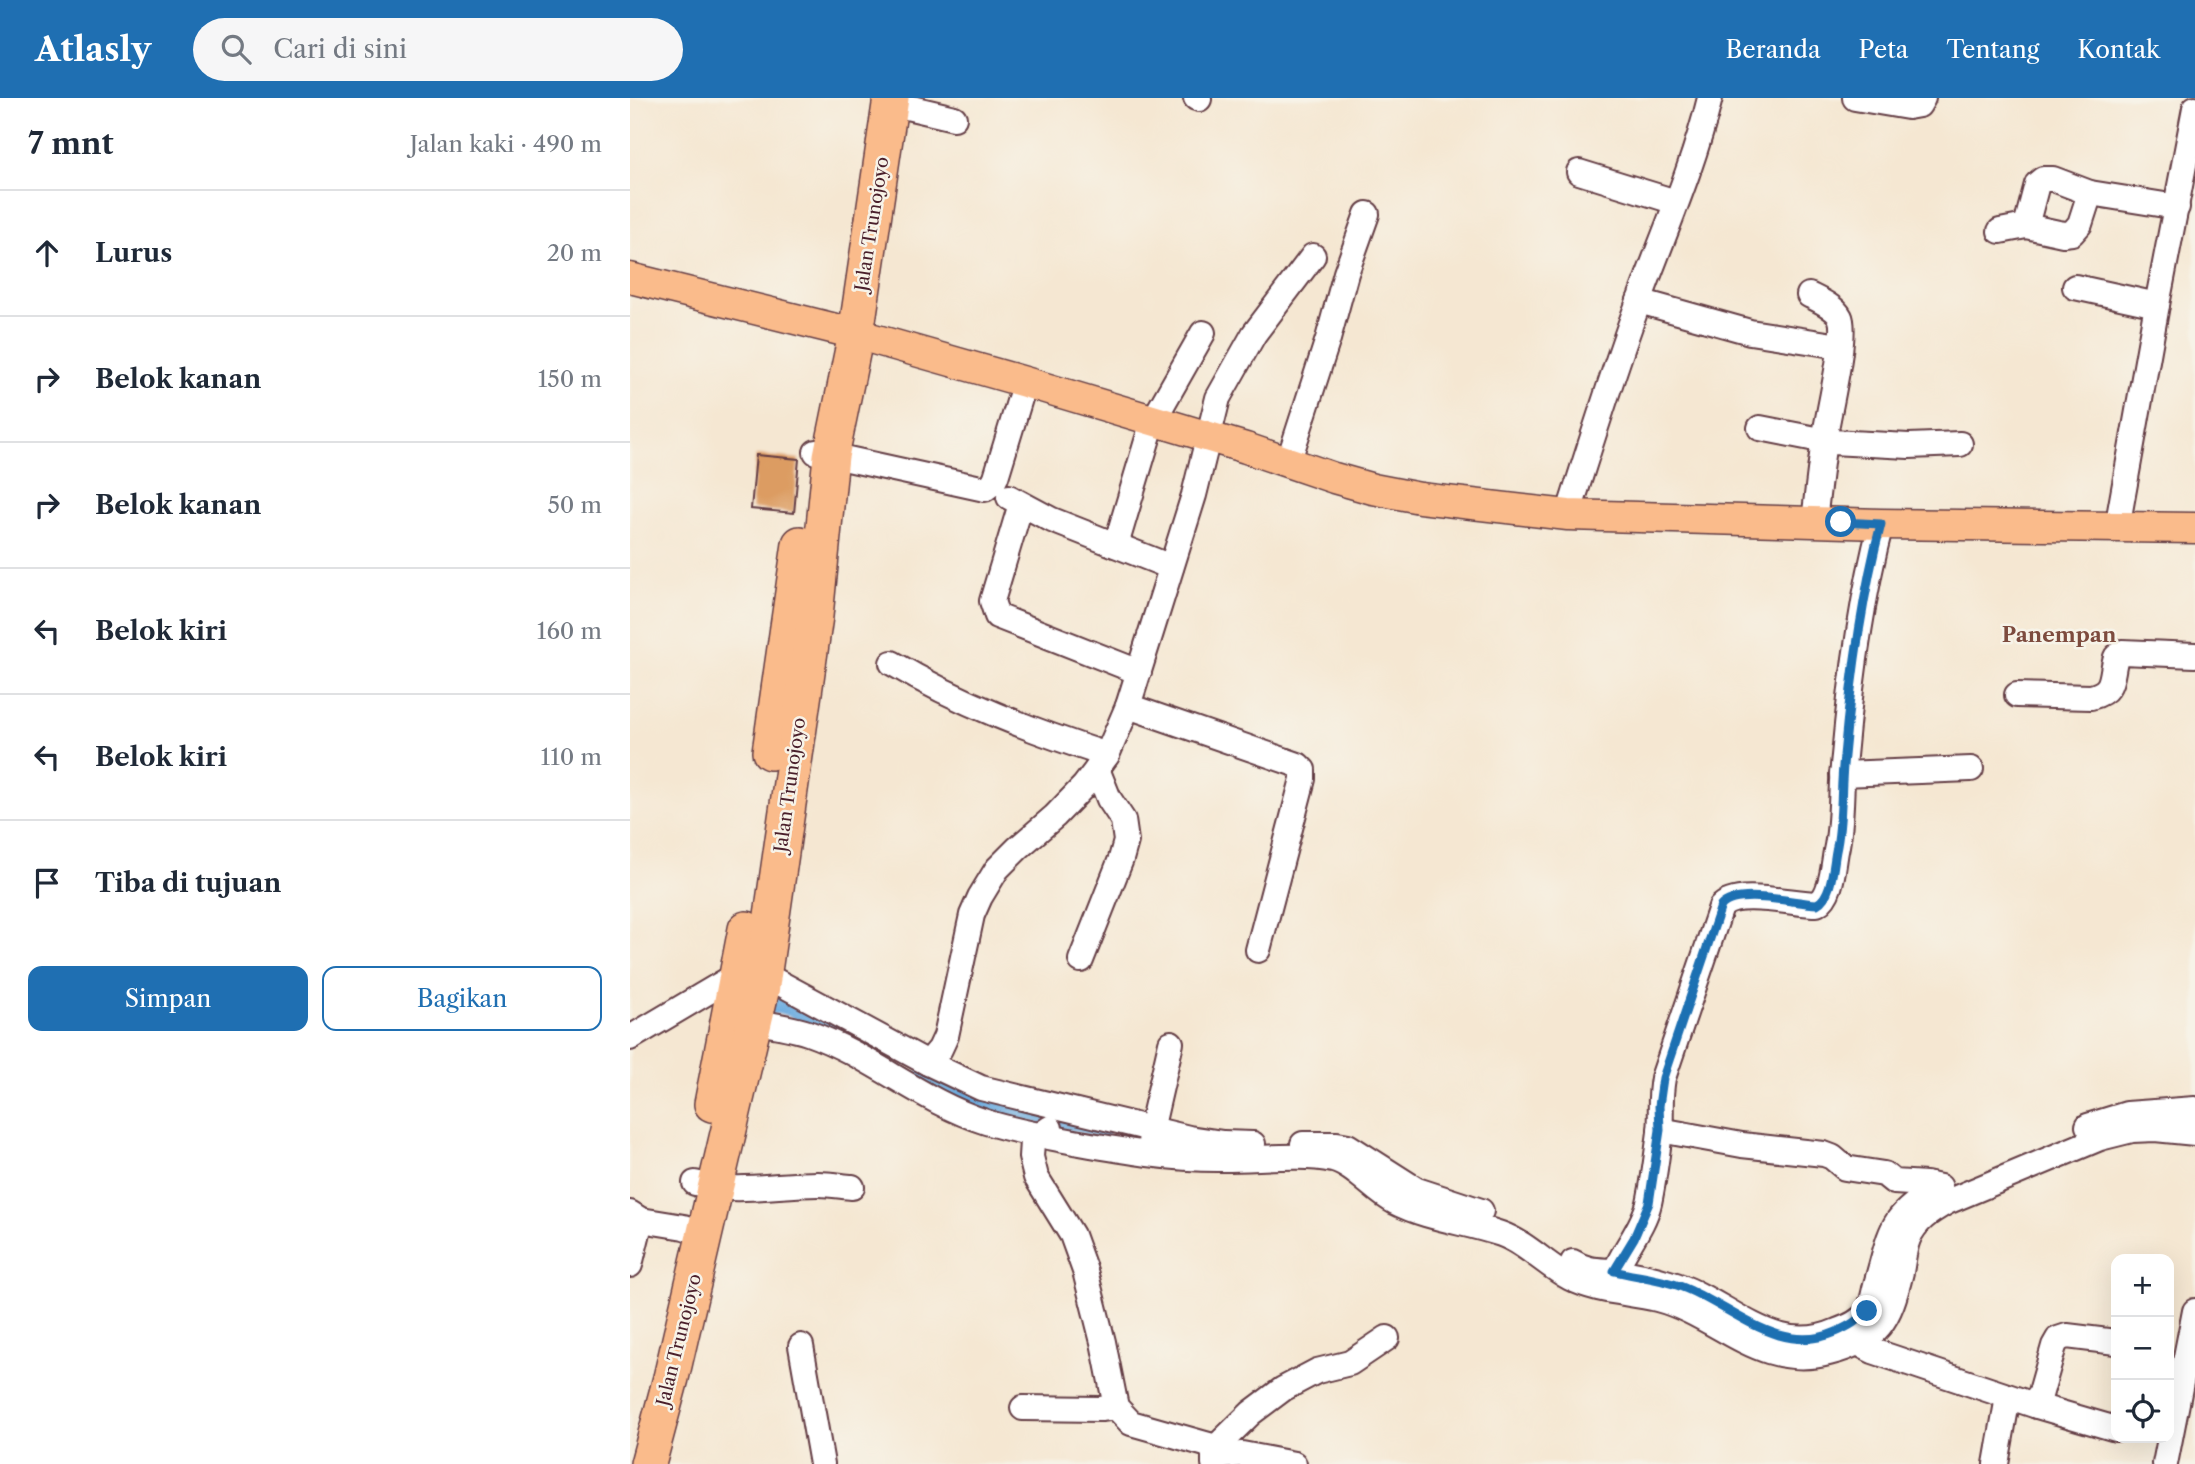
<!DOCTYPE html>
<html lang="id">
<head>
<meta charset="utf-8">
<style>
  body { margin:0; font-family:"Libre Caslon Text",serif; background:#f6f6f7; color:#1f2937 }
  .controls { position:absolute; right:21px; bottom:21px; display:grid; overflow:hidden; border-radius:14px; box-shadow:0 7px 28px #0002 }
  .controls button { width:63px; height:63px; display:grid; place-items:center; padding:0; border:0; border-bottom:2px solid #e0e1e3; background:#fff; color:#1f2937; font:35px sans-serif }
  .stop { position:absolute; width:21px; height:21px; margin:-16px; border:5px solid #1f6fb2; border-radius:50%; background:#fff }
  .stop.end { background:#1f6fb2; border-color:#fff; box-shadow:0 2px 7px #0008 }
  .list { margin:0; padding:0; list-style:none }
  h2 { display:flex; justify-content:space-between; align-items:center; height:91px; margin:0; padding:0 28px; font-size:30px }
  h2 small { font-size:23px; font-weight:400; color:#747a83 }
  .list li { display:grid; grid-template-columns:46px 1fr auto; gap:21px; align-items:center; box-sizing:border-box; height:126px; padding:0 28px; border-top:2px solid #e0e1e3 }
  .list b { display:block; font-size:26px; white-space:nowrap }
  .list em { font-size:23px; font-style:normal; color:#747a83 }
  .actions { display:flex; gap:14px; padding:21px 28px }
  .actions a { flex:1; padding:16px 0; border:2px solid #1f6fb2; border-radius:14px; text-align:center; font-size:24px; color:#1f6fb2 }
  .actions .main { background:#1f6fb2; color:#fff }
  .icon { flex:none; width:38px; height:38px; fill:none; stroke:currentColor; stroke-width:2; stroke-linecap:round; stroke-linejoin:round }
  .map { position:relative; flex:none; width:1565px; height:1366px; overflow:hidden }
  header { display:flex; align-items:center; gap:42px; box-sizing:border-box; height:98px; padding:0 35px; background:#1f6fb2; color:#fff }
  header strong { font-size:33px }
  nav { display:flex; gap:38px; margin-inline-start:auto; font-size:24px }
  .search { width:490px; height:63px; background:#f6f6f7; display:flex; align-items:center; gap:18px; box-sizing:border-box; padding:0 24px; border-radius:38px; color:#747a83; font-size:26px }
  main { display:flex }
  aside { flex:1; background:#fff }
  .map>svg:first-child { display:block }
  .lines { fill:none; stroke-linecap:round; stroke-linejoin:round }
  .canal { stroke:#6cace0; stroke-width:18 }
  .building { fill:#dc9c62 }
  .minor-casing { stroke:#643d44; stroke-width:28 }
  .major-casing { stroke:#643d44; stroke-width:33 }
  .highway-casing { stroke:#643d44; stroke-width:38 }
  .minor { stroke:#fff; stroke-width:24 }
  .major { stroke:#fabb8b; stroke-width:30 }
  .highway { stroke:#fabb8b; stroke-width:35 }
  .route { stroke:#1f6fb2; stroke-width:9 }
  .labels { text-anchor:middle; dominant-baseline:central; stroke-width:5; stroke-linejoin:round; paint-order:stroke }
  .street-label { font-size:18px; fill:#4a1f2b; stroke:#f7f3e8 }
  .quarter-label { font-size:21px; font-weight:bold; fill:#7d4b3e; stroke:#f7f3e8 }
</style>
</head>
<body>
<header>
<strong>Atlasly</strong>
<div class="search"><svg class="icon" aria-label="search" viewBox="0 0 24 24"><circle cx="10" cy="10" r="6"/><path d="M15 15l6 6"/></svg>Cari di sini</div>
<nav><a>Beranda</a><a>Peta</a><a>Tentang</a><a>Kontak</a></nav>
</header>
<main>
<aside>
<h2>7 mnt<small>Jalan kaki · 490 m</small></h2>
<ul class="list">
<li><svg class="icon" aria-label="ahead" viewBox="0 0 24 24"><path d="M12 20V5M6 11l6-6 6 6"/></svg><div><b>Lurus</b></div><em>20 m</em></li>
<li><svg class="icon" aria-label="right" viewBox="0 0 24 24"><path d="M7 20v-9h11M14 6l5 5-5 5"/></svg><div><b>Belok kanan</b></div><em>150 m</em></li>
<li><svg class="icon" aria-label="right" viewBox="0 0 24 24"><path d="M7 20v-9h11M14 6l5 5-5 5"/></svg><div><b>Belok kanan</b></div><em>50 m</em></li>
<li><svg class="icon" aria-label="left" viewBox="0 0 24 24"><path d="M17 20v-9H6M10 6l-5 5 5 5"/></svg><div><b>Belok kiri</b></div><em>160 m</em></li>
<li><svg class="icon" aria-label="left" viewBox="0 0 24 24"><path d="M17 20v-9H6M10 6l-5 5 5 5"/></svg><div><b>Belok kiri</b></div><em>110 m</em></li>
<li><svg class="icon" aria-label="arrive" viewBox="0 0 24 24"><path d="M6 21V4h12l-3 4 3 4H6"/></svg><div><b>Tiba di tujuan</b></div></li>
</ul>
<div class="actions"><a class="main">Simpan</a><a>Bagikan</a></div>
</aside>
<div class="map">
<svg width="1565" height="1366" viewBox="0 0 1565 1366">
  <rect width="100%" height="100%" fill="#f7f3e8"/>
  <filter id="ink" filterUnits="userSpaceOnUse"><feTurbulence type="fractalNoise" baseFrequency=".0143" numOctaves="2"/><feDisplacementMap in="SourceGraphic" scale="14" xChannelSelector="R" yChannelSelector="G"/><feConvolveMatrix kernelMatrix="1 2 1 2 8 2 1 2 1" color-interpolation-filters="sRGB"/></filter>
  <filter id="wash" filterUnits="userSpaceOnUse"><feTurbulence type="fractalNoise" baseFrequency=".00686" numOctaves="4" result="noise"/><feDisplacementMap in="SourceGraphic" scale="28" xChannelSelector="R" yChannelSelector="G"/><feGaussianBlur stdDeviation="1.57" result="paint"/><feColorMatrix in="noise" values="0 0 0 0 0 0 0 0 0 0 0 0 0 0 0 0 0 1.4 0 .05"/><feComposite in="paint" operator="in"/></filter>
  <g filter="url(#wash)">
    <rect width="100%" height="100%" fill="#f5e7d2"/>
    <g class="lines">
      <g class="canal">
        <polyline points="123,906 157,908 250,951"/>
        <polyline points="296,976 343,1002 472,1031"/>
      </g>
    </g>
    <g id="blocks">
      <polygon class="building" points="126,357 169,361 164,415 121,411"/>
    </g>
  </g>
  <g filter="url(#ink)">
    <use href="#blocks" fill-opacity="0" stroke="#643d44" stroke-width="2"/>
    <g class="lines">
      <defs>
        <g id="minor">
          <polyline points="566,0 569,1"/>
          <polyline points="1225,0 1278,9 1289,7 1293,0"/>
          <polyline points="260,5 324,20"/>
          <polyline points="949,74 1046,104"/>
          <polyline points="1396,128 1407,86 1413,81 1423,81 1460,95 1547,109"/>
          <polyline points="1370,133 1396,128 1433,136 1442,135 1450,126 1460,95"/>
          <polyline points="1445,189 1527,207"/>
          <path d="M1179,197c10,5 26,12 31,22 8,16 -13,101 -16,124 -4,27 -7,54 -10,81"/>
          <polyline points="1009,203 1120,234 1210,248"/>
          <polyline points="1130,330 1201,344 1279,348 1330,346"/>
          <polyline points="186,354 355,391 363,385 366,379 395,284"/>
          <polyline points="658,365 698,241 716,175 737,116"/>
          <polyline points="379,399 422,422 541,469"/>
          <polyline points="391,406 362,503 367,518 509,574"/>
          <path d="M938,417c23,-72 45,-144 71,-214 25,-68 54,-133 71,-203"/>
          <polyline points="1487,430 1527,207 1565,10"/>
          <polyline points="486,447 523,323 573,235"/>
          <path d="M262,565c67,40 141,68 215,92"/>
          <path d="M1387,597l74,2c25,-6 19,-21 25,-40l6,-5 73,3"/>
          <polyline points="1212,676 1341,671"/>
          <polyline points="628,852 673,681 673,672 668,667 498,608 564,397 588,300 624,236 683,158"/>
          <polyline points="451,862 491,761 496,743 493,722 479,701 467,671"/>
          <polyline points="133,876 298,965 351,990 559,1040 593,1045 623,1046"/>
          <path d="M111,922c22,3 46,6 67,13 63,22 114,69 178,89 31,10 63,15 94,21 45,8 91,16 137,16 36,1 82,-6 116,1 21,5 42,32 62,42 33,17 71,20 106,32 25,9 45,31 69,44 27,14 58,14 87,21 62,16 102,72 172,54 51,-14 60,-32 72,-81 2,-10 3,-23 7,-33 7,-18 23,-28 39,-37l153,-64 32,-8 23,-1 40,4"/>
          <polyline points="0,940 108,876"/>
          <polyline points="298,965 310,951 316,938 342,817 350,799 367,771 388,750 425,718 454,688 467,671 477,657 498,608"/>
          <polyline points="1458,1028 1497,1016 1565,1011"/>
          <polyline points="420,1030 402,1043 401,1059 406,1079 442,1137 455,1173 473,1244 486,1309 501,1325 579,1347 584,1355 584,1366"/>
          <polyline points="1030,1032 1112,1047 1194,1056 1202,1059 1215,1070 1254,1076 1264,1084 1296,1086 1310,1089"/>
          <polyline points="673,1046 707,1046 718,1048 787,1092 851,1113"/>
          <polyline points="520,1048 521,1032 541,945"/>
          <path d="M65,1085c41,11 82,1 123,1 11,0 23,2 34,3"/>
          <polyline points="0,1115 11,1122 54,1129 75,1136"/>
          <path d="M943,1164c14,9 24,8 40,9 20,2 44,8 63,14 55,18 98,74 161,46 11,-4 24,-9 31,-20 5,-8 6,-21 9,-30 15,-52 12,-64 61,-93"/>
          <polyline points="0,1167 11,1122"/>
          <path d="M981,1189c5,-31 31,-54 38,-84 5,-23 8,-48 11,-71 2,-19 -1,-33 3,-54l58,-171c15,-18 72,-3 96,-3 15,-8 16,-37 19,-53 7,-31 4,-64 8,-95 7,-78 17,-156 37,-232"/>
          <polyline points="1229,1243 1235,1249 1243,1253 1407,1308 1486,1331"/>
          <polyline points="171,1248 192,1366"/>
          <polyline points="1407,1308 1424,1248 1428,1241 1437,1238 1486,1244"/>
          <polyline points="393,1310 471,1311 486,1309"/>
          <polyline points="583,1352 621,1315 653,1291 687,1273 720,1265 757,1240"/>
          <polyline points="585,1359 612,1356 664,1366"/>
          <polyline points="1366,1366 1378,1299"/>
          <polyline points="1535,1366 1565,1213"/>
        </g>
        <polyline id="major" points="0,180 226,236 395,284 616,350 704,380 743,391 790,400 938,417 1251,426 1565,430"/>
        <g id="highway">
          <polyline points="140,654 170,446"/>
          <polyline points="82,1006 116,831"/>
          <polyline points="18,1366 41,1280 131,894 185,518 201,358 226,236 261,0"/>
        </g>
      </defs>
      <use href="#minor" class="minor-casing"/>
      <use href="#major" class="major-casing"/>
      <use href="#highway" class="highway-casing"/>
      <use href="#minor" class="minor"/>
      <use href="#major" class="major"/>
      <use href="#highway" class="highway"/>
    </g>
  </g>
  <g class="lines" filter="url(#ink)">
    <path class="route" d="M1211,424l40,2c-20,76 -30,154 -37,232 -4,31 -1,64 -8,95 -3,16 -4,45 -19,53 -24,-1 -80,-16 -96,2l-58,172 -4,28 1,24 -11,73 -15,35 -20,33c24,6 51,8 73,18 49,21 94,67 149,43 13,-6 22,-11 31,-21"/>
  </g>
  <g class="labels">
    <g class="street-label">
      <text transform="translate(242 126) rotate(-81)">Jalan Trunojoyo</text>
      <text transform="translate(160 687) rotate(-82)">Jalan Trunojoyo</text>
      <text transform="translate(49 1242) rotate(-76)">Jalan Trunojoyo</text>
    </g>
    <g class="quarter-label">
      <text x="1429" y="536">Panempan</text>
    </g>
  </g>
</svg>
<div class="controls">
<button>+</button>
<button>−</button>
<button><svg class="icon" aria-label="locate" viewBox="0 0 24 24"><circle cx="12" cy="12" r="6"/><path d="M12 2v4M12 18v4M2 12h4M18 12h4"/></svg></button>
</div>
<div class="stop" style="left:1211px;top:424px"></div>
<div class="stop end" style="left:1237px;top:1213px"></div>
</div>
</main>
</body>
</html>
